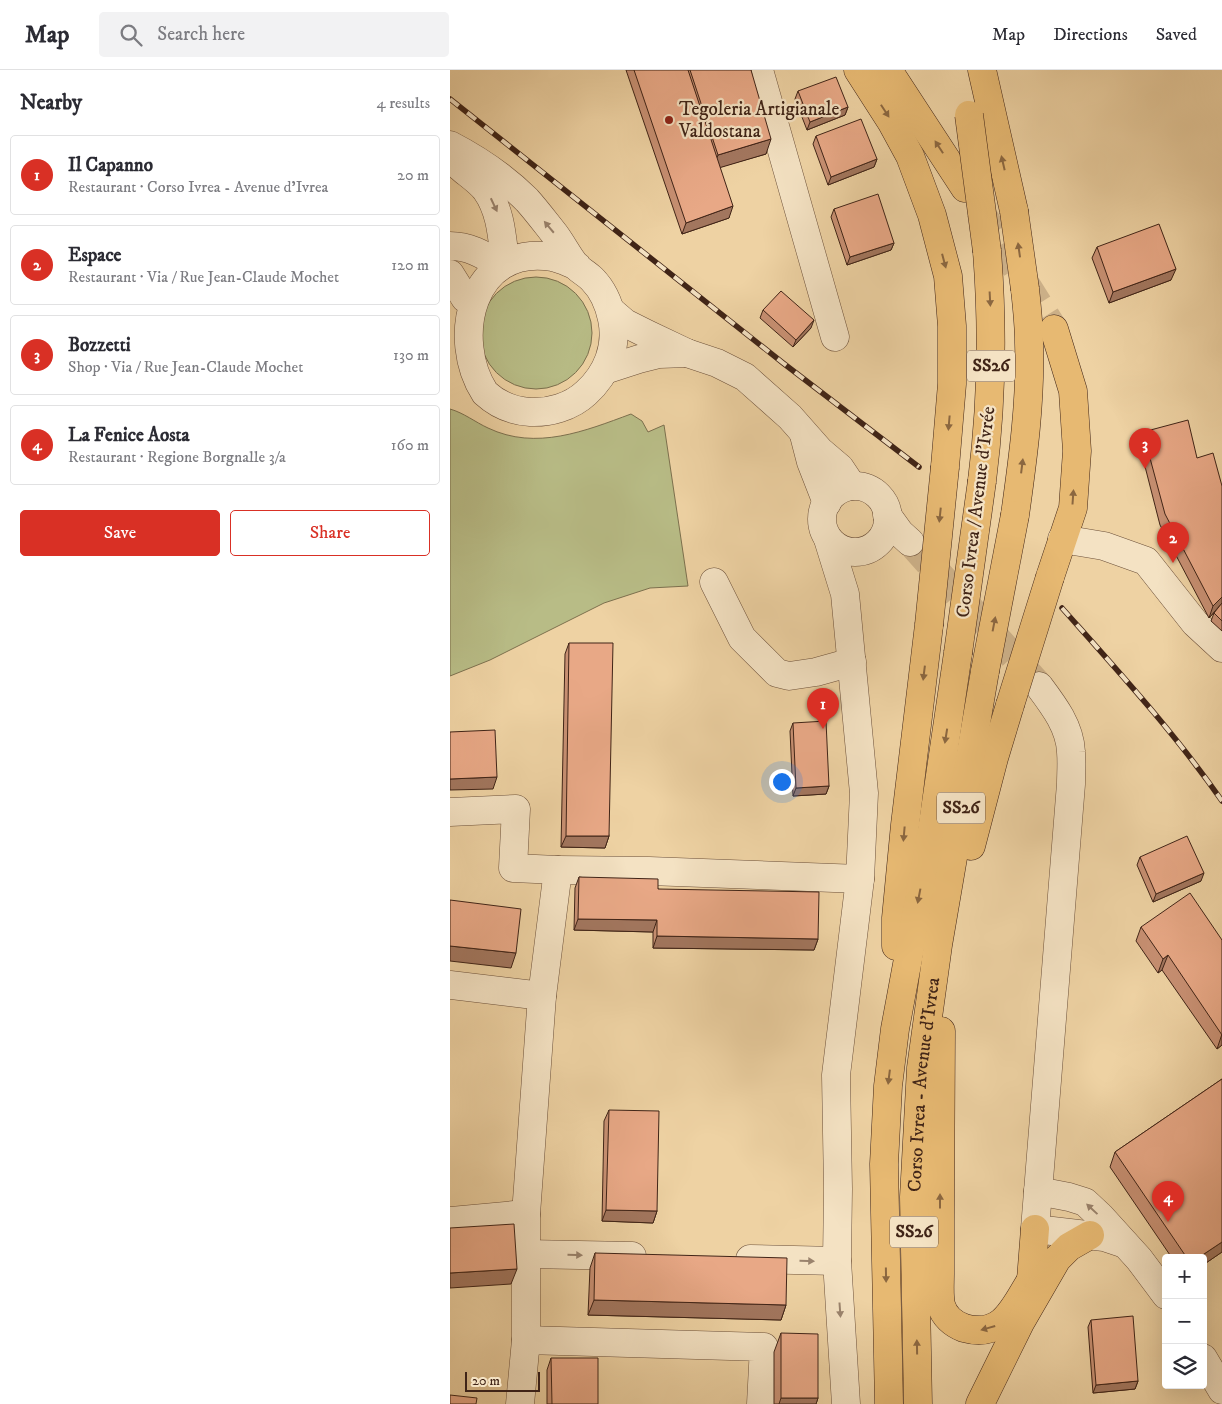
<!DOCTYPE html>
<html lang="en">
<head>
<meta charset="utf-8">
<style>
  body { margin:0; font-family:"IM FELL DW Pica",serif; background:#f2f2f3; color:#2b2b33 }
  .controls { position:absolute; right:15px; bottom:15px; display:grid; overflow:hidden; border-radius:5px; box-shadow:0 5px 20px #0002 }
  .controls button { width:45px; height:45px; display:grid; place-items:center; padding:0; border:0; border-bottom:1px solid #e1e1e2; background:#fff; color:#2b2b33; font:25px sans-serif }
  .scale { position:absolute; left:15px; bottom:12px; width:75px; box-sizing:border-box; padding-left:5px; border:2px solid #402417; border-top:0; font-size:14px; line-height:18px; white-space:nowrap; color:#402417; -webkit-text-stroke:4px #f4e2c3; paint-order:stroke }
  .you { position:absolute; left:331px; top:711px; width:18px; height:18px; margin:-12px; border:4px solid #fff; border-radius:50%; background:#1a73e8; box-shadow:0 0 0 8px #1a73e833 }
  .badge { display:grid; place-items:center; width:32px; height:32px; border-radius:50%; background:#d93025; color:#fff; font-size:16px; font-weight:700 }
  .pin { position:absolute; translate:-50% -41px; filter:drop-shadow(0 1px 2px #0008) }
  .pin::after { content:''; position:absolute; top:26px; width:18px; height:15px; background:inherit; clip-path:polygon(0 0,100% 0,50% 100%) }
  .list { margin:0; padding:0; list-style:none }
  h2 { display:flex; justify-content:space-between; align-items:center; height:65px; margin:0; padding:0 20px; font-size:21px }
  h2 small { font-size:16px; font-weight:400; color:#7c7c81 }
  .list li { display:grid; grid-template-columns:32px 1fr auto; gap:15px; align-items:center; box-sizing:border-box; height:80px; margin:0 10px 10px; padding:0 10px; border:1px solid #e1e1e2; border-radius:5px }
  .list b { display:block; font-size:19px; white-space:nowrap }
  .list p { margin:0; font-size:16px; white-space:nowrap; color:#7c7c81 }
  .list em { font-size:16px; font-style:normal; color:#7c7c81 }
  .actions { display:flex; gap:10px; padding:15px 20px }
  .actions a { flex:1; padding:11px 0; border:1px solid #d93025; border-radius:5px; text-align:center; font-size:18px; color:#d93025 }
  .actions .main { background:#d93025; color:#fff }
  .icon { flex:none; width:28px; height:28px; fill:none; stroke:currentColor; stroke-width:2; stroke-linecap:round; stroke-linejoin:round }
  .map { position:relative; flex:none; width:772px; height:1334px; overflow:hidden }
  header { display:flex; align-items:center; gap:30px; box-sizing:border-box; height:70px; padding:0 25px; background:#fff; border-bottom:1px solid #e1e1e2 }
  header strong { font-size:24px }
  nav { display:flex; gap:28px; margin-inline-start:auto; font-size:18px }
  .search { width:350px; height:45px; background:#f2f2f3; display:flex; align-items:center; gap:12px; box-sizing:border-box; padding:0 18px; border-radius:5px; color:#7c7c81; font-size:19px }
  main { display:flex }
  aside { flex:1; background:#fff }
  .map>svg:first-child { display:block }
  .green { fill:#b8bc86; stroke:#7c704e }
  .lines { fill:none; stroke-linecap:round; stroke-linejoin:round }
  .minor-tunnel { stroke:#cbaf87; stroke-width:28; stroke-dasharray:28 14; stroke-linecap:butt }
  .major-tunnel { stroke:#cbaf87; stroke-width:28; stroke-dasharray:28 14; stroke-linecap:butt }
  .minor-casing { stroke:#6c503a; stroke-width:29 }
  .major-casing { stroke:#402417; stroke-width:29 }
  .minor { stroke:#f4e2c3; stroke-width:28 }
  .major { stroke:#e7b972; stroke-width:28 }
  .rail-casing { stroke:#402417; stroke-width:5.5 }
  .rail { stroke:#f4e2c3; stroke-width:4; stroke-dasharray:11; stroke-linecap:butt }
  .major-bridge-casing { stroke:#402417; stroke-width:29; stroke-linecap:butt }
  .major-bridge { stroke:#e7b972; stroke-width:28 }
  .wall { fill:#c89073; stroke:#402417 }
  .shaded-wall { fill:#a2765e; stroke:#402417 }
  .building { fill:#e8a886; stroke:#402417 }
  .oneway { fill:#8b6740 }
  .oneway2 { fill:#9a836d }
  .poi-dot { fill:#8f2418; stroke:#f4e2c3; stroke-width:2 }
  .labels { text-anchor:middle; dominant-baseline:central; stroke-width:4.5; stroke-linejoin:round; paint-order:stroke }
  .shield { fill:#f4e2c3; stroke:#765d4b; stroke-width:1 }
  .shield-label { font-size:18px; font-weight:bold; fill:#402417 }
  .poi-label { font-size:19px; fill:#402417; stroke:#f4e2c3; text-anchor:start }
  .street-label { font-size:19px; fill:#402417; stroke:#f4e2c3 }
</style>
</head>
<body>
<header>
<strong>Map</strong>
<div class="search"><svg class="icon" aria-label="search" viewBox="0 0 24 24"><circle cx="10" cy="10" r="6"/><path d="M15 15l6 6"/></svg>Search here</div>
<nav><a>Map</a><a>Directions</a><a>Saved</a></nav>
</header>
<main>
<aside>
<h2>Nearby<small>4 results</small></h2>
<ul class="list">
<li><span class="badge">1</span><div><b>Il Capanno</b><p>Restaurant · Corso Ivrea - Avenue d'Ivrea</p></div><em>20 m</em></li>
<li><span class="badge">2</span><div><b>Espace</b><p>Restaurant · Via / Rue Jean-Claude Mochet</p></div><em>120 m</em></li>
<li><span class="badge">3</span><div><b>Bozzetti</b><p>Shop · Via / Rue Jean-Claude Mochet</p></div><em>130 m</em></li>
<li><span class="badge">4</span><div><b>La Fenice Aosta</b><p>Restaurant · Regione Borgnalle 3/a</p></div><em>160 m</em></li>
</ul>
<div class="actions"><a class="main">Save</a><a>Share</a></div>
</aside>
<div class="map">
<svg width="772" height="1334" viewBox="0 0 772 1334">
  <rect width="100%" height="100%" fill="#eed2a3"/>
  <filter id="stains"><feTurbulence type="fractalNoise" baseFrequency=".004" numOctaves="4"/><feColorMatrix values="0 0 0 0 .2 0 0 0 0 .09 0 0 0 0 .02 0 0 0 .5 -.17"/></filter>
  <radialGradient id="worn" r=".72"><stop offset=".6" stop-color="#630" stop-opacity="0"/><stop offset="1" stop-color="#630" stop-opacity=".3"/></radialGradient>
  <g class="green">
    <circle cx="86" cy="263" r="56"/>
    <path d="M0,339c14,4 25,13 38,19 48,23 97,3 143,-14l11,7 6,11 16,-7 24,161 -38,2 -46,15 -114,57 -40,16z"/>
  </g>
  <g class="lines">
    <polyline class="minor-tunnel" points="460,472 587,613"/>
    <polyline class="major-tunnel" points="529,139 604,259"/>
    <defs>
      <g id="minor">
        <polyline points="309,0 385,267"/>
        <path d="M0,75c27,14 55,33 77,55 9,10 18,22 26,32 9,11 15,25 24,35 4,4 10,7 15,12 10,10 17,25 20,40 6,28 -5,55 -26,74 -15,14 -37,20 -56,19 -17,-1 -33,-8 -45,-19 -35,-54 -14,-149 67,-136 8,1 17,6 25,9"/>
        <path d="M10,97c8,7 19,14 26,23 15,21 16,47 19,71"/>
        <path d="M0,176c18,0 33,8 48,18"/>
        <polyline points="0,204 15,228"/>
        <polyline points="161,241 175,253 197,264 237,283 267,293 295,307 340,347 370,381 390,398 402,416"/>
        <polyline points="155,300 189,289 209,284 237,283"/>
        <polyline points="354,365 361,392 377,433"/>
        <circle cx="405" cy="449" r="33"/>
        <polyline points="437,445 450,463 460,472"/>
        <polyline points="378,469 395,524 414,723 410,809 386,1005 388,1119 387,1191 396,1334"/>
        <polyline points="612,469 654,476 696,491 745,553 772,578"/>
        <polyline points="264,512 292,568 327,603 339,606 366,602 402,592"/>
        <path d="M589,616c15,20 31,41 32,66 1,11 0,22 0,32l-36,445 69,8 21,7"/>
        <polyline points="0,742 66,739 63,798 108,800"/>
        <polyline points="0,915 92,926"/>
        <polyline points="588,1121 619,1127 635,1132 650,1146 689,1189 716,1225"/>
        <polyline points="0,1151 76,1144"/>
        <polyline points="76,1184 182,1186"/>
        <polyline points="300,1189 387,1191"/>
        <polyline points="76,1270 76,1144 92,926 108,800 199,801 410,809"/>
        <polyline points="753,1288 772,1320"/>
        <polyline points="70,1334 76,1270 314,1277 311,1334"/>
      </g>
      <g id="major">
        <polyline points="408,0 442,53 460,86 482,145 498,206 502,256 502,314 495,397"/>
        <polyline points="438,0 515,118"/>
        <polyline points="532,0 564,141"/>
        <path d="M532,411c10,-78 11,-153 5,-230"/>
        <path d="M565,445c8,-57 16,-115 14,-172 0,-18 -2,-36 -4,-54"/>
        <polyline points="600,507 623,438 627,381 623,321 604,259"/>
        <polyline points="521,776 544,688 560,635"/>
        <polyline points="446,876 446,848 455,755 479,555"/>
        <path d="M491,961c0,63 -1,127 -1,190 0,18 0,36 0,53 0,10 -1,21 1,31 3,11 12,19 23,23 39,11 50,-21 67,-48"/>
        <polyline points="578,1228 581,1210 585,1159"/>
        <polyline points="439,1334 434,1094 438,1016 445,959 482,760 508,583"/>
        <path id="s1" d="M468,1334l-4,-207 7,-129 17,-123 47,-274"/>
        <polyline points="530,1334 570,1253 607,1189 619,1177 640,1165"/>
      </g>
    </defs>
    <use href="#minor" class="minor-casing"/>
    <use href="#major" class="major-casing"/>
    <use href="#minor" class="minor"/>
    <use href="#major" class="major"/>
    <defs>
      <g id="rail">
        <polyline points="0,29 333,293 469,397"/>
        <path d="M612,538c56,63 112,124 160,193"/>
      </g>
    </defs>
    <use href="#rail" class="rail-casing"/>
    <use href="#rail" class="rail"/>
    <defs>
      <g id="major-bridge">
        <polyline points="519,45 537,181"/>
        <polyline points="564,141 575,219"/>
        <polyline points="479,555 495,397"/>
        <polyline points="508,583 532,411"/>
        <polyline points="535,601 565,445"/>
        <polyline points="560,635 600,507"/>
      </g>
    </defs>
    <use href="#major-bridge" class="major-bridge-casing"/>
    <use href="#major-bridge" class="major-bridge"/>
  </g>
  <g class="wall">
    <polygon points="176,0 301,0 316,84 270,97 279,148 232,164"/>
    <polygon points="348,21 398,37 395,45 357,60 345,29"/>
    <polygon points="366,66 427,89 424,97 378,115 363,74"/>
    <polygon points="384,139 444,173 441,180 397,195 381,147"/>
    <polygon points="647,177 721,210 659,233 642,188"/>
    <polygon points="313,240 361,258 343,277 310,248"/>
    <polygon points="693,362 747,388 772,416 772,561 761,551 764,543 772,534 759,548 710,455 689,373"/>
    <polygon points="119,573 159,766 155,778 111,777 115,584"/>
    <polygon points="343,653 379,716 376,724 343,726 340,661"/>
    <polygon points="690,787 751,811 703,832 687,795"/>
    <polygon points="129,807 208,819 368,869 364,880 203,878 203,862 124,860 125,818"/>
    <polygon points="691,857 772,870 772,975 767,979 712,900 708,903 686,871"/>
    <polygon points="772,1009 772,1182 753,1195 753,1188 722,1188 660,1097 665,1082"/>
    <polygon points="159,1040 207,1141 203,1153 152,1151 154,1051"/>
    <polygon points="145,1183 336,1235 331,1250 138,1245 140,1198"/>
    <polygon points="641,1250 688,1311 685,1319 643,1323 638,1257"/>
    <polygon points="331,1263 368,1328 366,1334 324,1334 324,1282"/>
    <polygon points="101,1288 148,1334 97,1334 97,1300"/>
  </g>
  <g class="shaded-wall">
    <polygon points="398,37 395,45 357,60 360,52"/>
    <polygon points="321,69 316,84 262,100 268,85"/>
    <polygon points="427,89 424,97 378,115 381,107"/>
    <polygon points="283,136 279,148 232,164 236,153"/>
    <polygon points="444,173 441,180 397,195 400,187"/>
    <polygon points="726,199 721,210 659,233 663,222"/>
    <polygon points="364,250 361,258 343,277 346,270"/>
    <polygon points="772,527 772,533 759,548 763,536"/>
    <polygon points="47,707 43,719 0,720 0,709"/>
    <polygon points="379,716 376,724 343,726 346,718"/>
    <polygon points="116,766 159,766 155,778 111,777"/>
    <polygon points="754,803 751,811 703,832 706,824"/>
    <polygon points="128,849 207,850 203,862 124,860"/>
    <polygon points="207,866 368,869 364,880 203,878"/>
    <polygon points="0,876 66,883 61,898 0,891"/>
    <polygon points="718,885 712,900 708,903 713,889"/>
    <polygon points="772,964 772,975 767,979"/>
    <polygon points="156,1140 207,1141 203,1153 152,1151"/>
    <polygon points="772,1172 772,1182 753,1195 753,1188 748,1188"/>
    <polygon points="67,1199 61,1214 0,1218 0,1203"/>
    <polygon points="144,1230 336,1235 331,1250 138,1245"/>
    <polygon points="688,1311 685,1319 643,1323 646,1315"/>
    <polygon points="331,1328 368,1328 366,1334 329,1334"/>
  </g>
  <g class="building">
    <polygon points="184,0 238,0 283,136 236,153"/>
    <polygon points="240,0 301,0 321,69 268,85"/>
    <polygon points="386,7 398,37 360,52 348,21"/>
    <polygon points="411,49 427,89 381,107 366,66"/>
    <polygon points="428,124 444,173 400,187 384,139"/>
    <polygon points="709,154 726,199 663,222 647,177"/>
    <polygon points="331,221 364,250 346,270 313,240"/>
    <polygon points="738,350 747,388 763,383 772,416 772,527 763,536 715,444 693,362"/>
    <polygon points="772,533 772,551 764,543"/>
    <polygon points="119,573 163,573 159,766 116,766"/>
    <polygon points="376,651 379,716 346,718 343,653"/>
    <polygon points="45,660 47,707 0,709 0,662"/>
    <polygon points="737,766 754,803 706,824 690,787"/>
    <polygon points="129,807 208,809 208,819 369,822 368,869 207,866 207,850 128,849"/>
    <polygon points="740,823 772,870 772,965 718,885 713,889 691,857"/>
    <polygon points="0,830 71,839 66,883 0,876"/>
    <polygon points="772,1009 772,1172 748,1188 737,1188 665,1082"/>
    <polygon points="159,1040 209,1041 207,1141 156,1140"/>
    <polygon points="64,1154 67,1199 0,1203 0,1158"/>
    <polygon points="145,1183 337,1188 336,1235 144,1230"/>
    <polygon points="683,1246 688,1311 646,1315 641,1250"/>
    <polygon points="331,1263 368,1264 368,1328 331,1328"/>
    <polygon points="101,1288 148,1288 148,1334 102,1334"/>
    <polygon points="0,1325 27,1328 26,1334 0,1334"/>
  </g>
  <defs><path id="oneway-solid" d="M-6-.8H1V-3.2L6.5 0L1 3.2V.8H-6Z" transform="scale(1.25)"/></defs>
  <g class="oneway">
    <use href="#oneway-solid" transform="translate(435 41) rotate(57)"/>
    <use href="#oneway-solid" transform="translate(489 77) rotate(-123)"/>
    <use href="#oneway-solid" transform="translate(553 93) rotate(-103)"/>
    <use href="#oneway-solid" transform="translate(569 180) rotate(-98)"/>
    <use href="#oneway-solid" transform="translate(494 191) rotate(75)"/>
    <use href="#oneway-solid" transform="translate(540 229) rotate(87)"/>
    <use href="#oneway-solid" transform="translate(499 353) rotate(95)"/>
    <use href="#oneway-solid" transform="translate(572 396) rotate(-83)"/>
    <use href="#oneway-solid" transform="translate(623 427) rotate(-86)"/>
    <use href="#oneway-solid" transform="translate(490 445) rotate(96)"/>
    <use href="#oneway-solid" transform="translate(544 554) rotate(-79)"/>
    <use href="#oneway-solid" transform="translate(474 603) rotate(97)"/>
    <use href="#oneway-solid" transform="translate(496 666) rotate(99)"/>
    <use href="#oneway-solid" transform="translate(454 764) rotate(95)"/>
    <use href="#oneway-solid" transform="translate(469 826) rotate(101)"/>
    <use href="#oneway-solid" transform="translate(439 1007) rotate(97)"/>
    <use href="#oneway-solid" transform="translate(490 1131) rotate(-90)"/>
    <use href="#oneway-solid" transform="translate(436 1205) rotate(89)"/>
    <use href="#oneway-solid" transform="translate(538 1258) rotate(164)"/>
    <use href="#oneway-solid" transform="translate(467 1277) rotate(-91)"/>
  </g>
  <g class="oneway2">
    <use href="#oneway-solid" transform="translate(44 135) rotate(65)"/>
    <use href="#oneway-solid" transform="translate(99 157) rotate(-130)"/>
    <use href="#oneway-solid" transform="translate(642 1139) rotate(-137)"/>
    <use href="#oneway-solid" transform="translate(125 1185) rotate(1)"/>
    <use href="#oneway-solid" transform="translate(357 1191) rotate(1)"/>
    <use href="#oneway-solid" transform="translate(390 1240) rotate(86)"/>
  </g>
  <circle class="poi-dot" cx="219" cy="50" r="5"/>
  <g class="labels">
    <g class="shield">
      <rect x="517" y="280.5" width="48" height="31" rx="4"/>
      <rect x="487" y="722.5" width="48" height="31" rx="4"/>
      <rect x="440" y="1146.5" width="48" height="31" rx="4"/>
    </g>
    <g class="shield-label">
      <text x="541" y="296">SS26</text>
      <text x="511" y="738">SS26</text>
      <text x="464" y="1162">SS26</text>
    </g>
    <g class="poi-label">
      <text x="229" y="39">Tegoleria Artigianale<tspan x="229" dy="22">Valdostana</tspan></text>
    </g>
    <g class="street-label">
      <text transform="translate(526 442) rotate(-83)">Corso Ivrea / Avenue d'Ivrée</text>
      <text stroke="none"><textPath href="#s1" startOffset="320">Corso Ivrea - Avenue d'Ivrea</textPath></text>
    </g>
  </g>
  <rect width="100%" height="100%" filter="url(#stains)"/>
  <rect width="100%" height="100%" fill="url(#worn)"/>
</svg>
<div class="controls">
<button>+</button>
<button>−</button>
<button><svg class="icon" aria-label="layers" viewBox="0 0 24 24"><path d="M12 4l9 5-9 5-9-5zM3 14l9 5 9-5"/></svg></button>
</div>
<div class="scale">20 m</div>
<div class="you"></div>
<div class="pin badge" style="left:373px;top:659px">1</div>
<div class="pin badge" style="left:723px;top:493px">2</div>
<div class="pin badge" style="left:695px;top:399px">3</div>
<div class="pin badge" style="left:718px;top:1152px">4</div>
</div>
</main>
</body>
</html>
